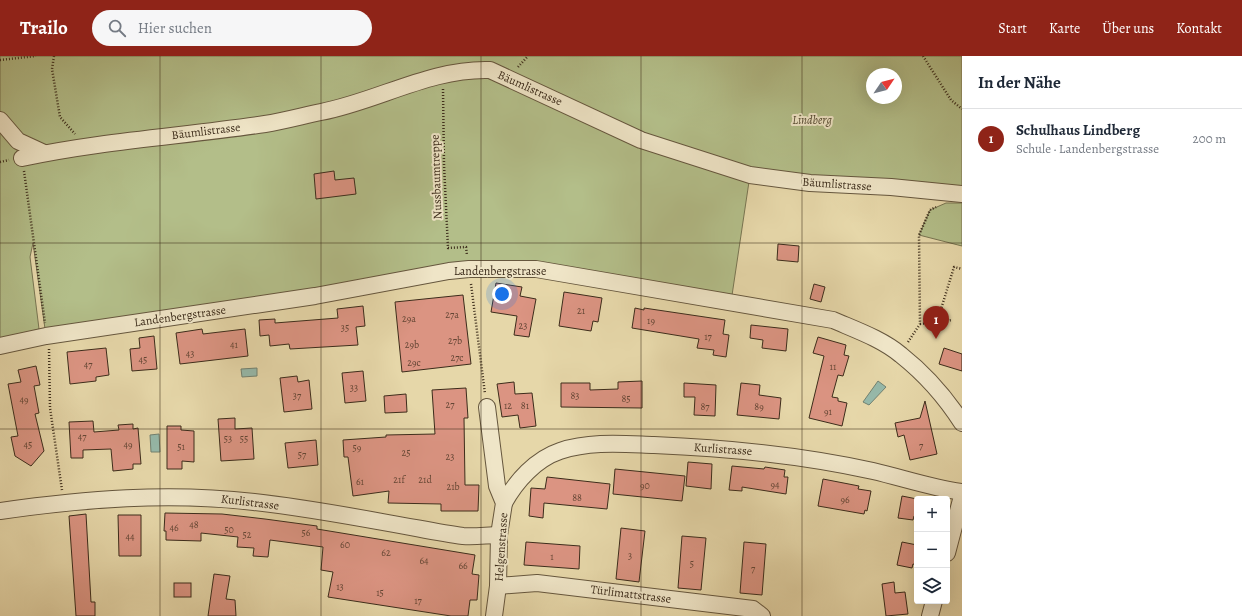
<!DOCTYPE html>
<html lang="de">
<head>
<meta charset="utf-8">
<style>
  body { margin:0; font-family:Alegreya,serif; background:#f6f6f7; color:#1f2937 }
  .controls { position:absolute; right:12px; bottom:12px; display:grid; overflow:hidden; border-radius:4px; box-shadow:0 4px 16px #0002 }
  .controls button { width:36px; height:36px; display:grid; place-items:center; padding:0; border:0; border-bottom:1px solid #e0e1e3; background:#fff; color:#1f2937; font:20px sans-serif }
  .compass { position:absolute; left:866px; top:12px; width:36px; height:36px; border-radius:50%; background:#fff; box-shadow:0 4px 16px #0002; rotate:55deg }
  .you { position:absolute; left:502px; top:238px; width:14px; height:14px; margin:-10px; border:3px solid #fff; border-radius:50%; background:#1a73e8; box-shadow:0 0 0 6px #1a73e833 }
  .badge { display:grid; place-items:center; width:26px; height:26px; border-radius:50%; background:#8f2418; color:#fff; font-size:13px; font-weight:700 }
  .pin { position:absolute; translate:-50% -33px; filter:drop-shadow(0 1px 2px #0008) }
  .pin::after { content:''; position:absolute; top:21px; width:14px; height:12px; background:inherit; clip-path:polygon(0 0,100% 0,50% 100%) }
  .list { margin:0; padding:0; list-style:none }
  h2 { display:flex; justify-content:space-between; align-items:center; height:52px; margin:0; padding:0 16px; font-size:17px }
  h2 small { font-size:13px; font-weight:400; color:#747a83 }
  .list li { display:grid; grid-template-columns:26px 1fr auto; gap:12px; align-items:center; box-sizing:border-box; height:60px; padding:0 16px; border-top:1px solid #e0e1e3 }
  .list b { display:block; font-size:15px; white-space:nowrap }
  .list p { margin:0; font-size:13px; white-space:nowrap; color:#747a83 }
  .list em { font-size:13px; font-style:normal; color:#747a83 }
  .icon { flex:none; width:22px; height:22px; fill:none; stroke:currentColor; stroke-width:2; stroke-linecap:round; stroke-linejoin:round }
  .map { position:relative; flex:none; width:962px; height:560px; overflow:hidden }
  header { display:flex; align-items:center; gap:24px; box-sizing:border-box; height:56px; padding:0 20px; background:#8f2418; color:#fff }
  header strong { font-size:19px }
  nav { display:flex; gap:22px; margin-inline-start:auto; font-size:14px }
  .search { width:280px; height:36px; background:#f6f6f7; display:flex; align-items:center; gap:10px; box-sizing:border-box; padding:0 14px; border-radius:22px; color:#747a83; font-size:15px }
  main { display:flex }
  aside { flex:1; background:#fff }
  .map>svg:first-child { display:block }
  .green { fill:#b3be89; stroke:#787552; fill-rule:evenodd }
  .water { fill:#96b9aa; stroke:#728171 }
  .building { fill:#db9482; stroke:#3c2c1b }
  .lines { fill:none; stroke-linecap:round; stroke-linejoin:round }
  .minor-casing { stroke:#66573e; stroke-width:18 }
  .path { stroke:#3c2c1b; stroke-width:2.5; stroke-dasharray:1 2; stroke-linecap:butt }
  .minor { stroke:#efe5c7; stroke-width:16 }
  .grid { fill:none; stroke:#3c2c1b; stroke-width:1; stroke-opacity:0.55 }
  .labels { text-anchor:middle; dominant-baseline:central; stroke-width:4; stroke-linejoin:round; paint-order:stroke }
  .number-label { font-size:10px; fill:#644635 }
  .street-label { font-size:12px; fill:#3c2c1b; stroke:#efe5c7 }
  .park-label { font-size:12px; font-style:italic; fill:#544931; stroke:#efe5c7 }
</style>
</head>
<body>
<header>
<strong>Trailo</strong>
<div class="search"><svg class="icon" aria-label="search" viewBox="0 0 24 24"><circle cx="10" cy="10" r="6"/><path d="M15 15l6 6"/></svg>Hier suchen</div>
<nav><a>Start</a><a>Karte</a><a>Über uns</a><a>Kontakt</a></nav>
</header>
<main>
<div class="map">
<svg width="962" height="560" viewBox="0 0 962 560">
  <rect width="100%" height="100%" fill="#e6d7a9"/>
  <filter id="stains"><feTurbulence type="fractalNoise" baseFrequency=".005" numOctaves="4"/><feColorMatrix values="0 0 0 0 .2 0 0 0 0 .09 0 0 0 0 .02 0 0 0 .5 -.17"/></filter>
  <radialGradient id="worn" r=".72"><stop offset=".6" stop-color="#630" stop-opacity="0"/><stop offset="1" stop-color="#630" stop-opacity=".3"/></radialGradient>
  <g class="green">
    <path d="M0,0h962v138l-212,-19 -19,127 -195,-33h-67l-423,67 -13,-93 -3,14 9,72 -39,12zM872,18h24v24h-24z"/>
    <polygon points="946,147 962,147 962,190 919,179 930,154"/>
  </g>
  <g class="water">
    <polygon points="257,312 257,320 242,321 241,313"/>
    <polygon points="878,325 886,331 869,349 863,346"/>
    <polygon points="159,378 160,396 151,396 150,379"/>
  </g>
  <g class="building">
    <polygon points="334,115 335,124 354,122 356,138 316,143 314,118"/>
    <polygon points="778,188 799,190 798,206 777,204"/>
    <polygon points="496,227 522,231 520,240 536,243 529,281 514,279 517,260 491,256"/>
    <polygon points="814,228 825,231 821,246 810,243"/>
    <polygon points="564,236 602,242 598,266 593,265 591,275 559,270"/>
    <polygon points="463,239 471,308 402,316 395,246"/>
    <polygon points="363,250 365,270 356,271 358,289 290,293 289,288 270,290 269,279 260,280 259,264 275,263 275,267 338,262 337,253"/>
    <polygon points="635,252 644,254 644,252 725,264 723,278 729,279 726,301 713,299 714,294 697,292 699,283 632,272"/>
    <polygon points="751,269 788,273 786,295 762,292 763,284 750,282"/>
    <polygon points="202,273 203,278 245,273 248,300 180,308 176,277"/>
    <polygon points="154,280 157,313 132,315 130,293 140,292 139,282"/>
    <polygon points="818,281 846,289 844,299 849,300 843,320 838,319 832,341 838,342 838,345 847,347 842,370 809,362 824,300 813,297"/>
    <polygon points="106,292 109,319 96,321 96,325 70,328 67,296"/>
    <polygon points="944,292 962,298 962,315 939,308"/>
    <polygon points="36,310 40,329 34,330 39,357 35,358 44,395 31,410 15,400 11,381 18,380 8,328 21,326 18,314"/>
    <polygon points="363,315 366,345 345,347 342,317"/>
    <polygon points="297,320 298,326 309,324 312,353 284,356 280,322"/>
    <polygon points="642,325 642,352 561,351 561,327 590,327 590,334 618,333 618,326"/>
    <polygon points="514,326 515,338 532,337 536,370 520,372 518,359 502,361 497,328"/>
    <polygon points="684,327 716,329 715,360 694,359 695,341 684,341"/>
    <polygon points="741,327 760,329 759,339 781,342 779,363 737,359"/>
    <polygon points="466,332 468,362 464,362 465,429 479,429 478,455 441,455 441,448 388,447 389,435 353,440 348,401 344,401 343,384 386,381 386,379 435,378 432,334"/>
    <polygon points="406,338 407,356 385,357 384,340"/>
    <polygon points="925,345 937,398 910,404 904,379 898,381 895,367 920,362"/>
    <polygon points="235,362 235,373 252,372 254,403 221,405 218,363"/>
    <polygon points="93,365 94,376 119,374 118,369 133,368 133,373 138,372 141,408 133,408 133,413 113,415 111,393 83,394 83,402 71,402 69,366"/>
    <polygon points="167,370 181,370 181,374 194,375 194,406 182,405 182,413 167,413"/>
    <polygon points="316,384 318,409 288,412 285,387"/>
    <polygon points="688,406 712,408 711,433 686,430"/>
    <polygon points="732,410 764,413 765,411 785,414 784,421 788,421 786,438 742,431 742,435 729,434"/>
    <polygon points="615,413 685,420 682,445 613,438"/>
    <polygon points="547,421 610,428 607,453 544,447 543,462 529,460 531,432 545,433"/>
    <polygon points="823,423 859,430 858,433 871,435 867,455 865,454 864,458 818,450"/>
    <polygon points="902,440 917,443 917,460 914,460 913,464 898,462"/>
    <polygon points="165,457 222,458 265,463 317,470 317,473 475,499 472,518 479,519 477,544 470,544 468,560 451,560 328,541 333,516 321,514 323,491 270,484 268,501 253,500 254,492 237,491 238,481 201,477 201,485 166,484 166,475 164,475"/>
    <polygon points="86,458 91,546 95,546 95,560 76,560 69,460"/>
    <polygon points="118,459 141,459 141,500 119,500"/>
    <polygon points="621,472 645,475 639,526 616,523"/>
    <polygon points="682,480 706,482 701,534 678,532"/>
    <polygon points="526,486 580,490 579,513 524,509"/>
    <polygon points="744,486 766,488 762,539 740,537"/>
    <polygon points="902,486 917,489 917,509 913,508 912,512 897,509"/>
    <polygon points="214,518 230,520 226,543 235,544 236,560 208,560"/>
    <polygon points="894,526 895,537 905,536 908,558 886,560 882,528"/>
    <rect x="174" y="527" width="17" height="14"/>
  </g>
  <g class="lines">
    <defs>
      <g id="minor">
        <polyline points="0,64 18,85 44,97"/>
        <path d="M22,102c80,-17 162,-22 243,-34 19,-3 37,-8 56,-12 57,-11 110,-44 169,-42l151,70 109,35 60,8 81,4 71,7"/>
        <path d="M0,290l46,-10 269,-40 134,-25 20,-2h67l297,51c23,10 49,19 68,35 24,19 45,43 61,68"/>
        <polyline points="487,351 497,430 504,447 499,479 498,530 494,560"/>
        <path d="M504,447c12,-22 32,-44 56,-52 30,-10 63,-7 94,-6 74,3 147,10 219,26 30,7 59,17 89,21"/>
        <path d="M0,455c85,-12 168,-19 254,-9 45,5 90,13 134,21 25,4 50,10 75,13 12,1 25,-1 36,-1"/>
        <polyline points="947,497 962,440"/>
        <polyline points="498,530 537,527 753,553 762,560"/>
        <polyline points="930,560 934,545"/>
      </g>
    </defs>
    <use href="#minor" class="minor-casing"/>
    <g class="path">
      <polyline points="54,0 52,13 60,61 75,78"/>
      <polyline points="923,0 951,44 962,53"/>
      <polyline points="0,4 36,0"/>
      <polyline points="518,11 528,0"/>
      <polyline points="443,33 444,109 448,192 466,191 467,199"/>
      <polyline points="0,106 9,104"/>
      <polyline points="24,115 45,267"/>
      <polyline points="471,228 485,338"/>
      <polyline points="937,266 954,211 962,213"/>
      <polyline points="920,268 952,264"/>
      <polyline points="908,286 920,268 919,179 930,154 936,151"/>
      <polyline points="49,293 50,352 62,434"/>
    </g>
    <use href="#minor" class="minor"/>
  </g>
  <path class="grid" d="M160,0v560M321,0v560M481,0v560M641,0v560M802,0v560M0,187h962M0,373h962"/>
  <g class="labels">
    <g class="number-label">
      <text x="581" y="254">21</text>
      <text x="452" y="258">27a</text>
      <text x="409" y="262">29a</text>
      <text x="651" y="264">19</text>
      <text x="523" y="269">23</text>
      <text x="345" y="271">35</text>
      <text x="708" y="280">17</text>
      <text x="455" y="284">27b</text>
      <text x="234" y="288">41</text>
      <text x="412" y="288">29b</text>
      <text x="190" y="297">43</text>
      <text x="457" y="301">27c</text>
      <text x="143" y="303">45</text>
      <text x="414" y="306">29c</text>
      <text x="88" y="308">47</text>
      <text x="833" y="310">11</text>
      <text x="354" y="331">33</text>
      <text x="297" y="339">37</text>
      <text x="575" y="339">83</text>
      <text x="626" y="342">85</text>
      <text x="24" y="343">49</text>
      <text x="450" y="348">27</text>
      <text x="508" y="349">12</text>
      <text x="525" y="349">81</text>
      <text x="705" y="350">87</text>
      <text x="759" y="350">89</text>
      <text x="828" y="355">91</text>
      <text x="82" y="380">47</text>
      <text x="228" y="382">53</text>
      <text x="244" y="382">55</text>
      <text x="28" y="388">45</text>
      <text x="128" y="388">49</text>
      <text x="921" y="389">7</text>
      <text x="181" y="390">51</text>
      <text x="357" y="391">59</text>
      <text x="406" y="396">25</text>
      <text x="302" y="398">57</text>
      <text x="450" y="400">23</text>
      <text x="399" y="423">21f</text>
      <text x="425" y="423">21d</text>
      <text x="360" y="425">61</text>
      <text x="775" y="428">94</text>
      <text x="645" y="429">90</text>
      <text x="453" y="430">21b</text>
      <text x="577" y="441">88</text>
      <text x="845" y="443">96</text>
      <text x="194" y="468">48</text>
      <text x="174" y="471">46</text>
      <text x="229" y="473">50</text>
      <text x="306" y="476">56</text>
      <text x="247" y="478">52</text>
      <text x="130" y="480">44</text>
      <text x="345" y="488">60</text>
      <text x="386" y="496">62</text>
      <text x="630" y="499">3</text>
      <text x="552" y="500">1</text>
      <text x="424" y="504">64</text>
      <text x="692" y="507">5</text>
      <text x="463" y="509">66</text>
      <text x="753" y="512">7</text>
      <text x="340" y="530">13</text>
      <text x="380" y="536">15</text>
      <text x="418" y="544">17</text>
    </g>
    <g class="street-label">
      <text transform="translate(530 32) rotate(24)">Bäumlistrasse</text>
      <text transform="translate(206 75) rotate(-7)">Bäumlistrasse</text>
      <text transform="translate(436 121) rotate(-92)">Nussbaumtreppe</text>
      <text transform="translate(837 128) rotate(4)">Bäumlistrasse</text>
      <text x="500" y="215">Landenbergstrasse</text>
      <text transform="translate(180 260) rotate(-8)">Landenbergstrasse</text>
      <text transform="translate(723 393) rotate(4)">Kurlistrasse</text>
      <text transform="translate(250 446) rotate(7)">Kurlistrasse</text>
      <text transform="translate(501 491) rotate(-86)">Helgenstrasse</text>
      <text transform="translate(631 538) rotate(7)">Türlimattstrasse</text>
    </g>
    <g class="park-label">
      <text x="812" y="64">Lindberg</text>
    </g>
  </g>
  <rect width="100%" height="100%" filter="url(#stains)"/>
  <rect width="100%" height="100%" fill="url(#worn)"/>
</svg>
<div class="controls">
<button>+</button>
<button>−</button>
<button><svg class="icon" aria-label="layers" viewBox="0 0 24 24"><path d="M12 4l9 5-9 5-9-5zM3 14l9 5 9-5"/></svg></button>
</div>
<svg class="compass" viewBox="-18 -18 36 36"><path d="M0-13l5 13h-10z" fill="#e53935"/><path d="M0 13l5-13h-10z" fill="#747a83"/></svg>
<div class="you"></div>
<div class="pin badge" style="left:936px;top:283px">1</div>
</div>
<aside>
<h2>In der Nähe<small></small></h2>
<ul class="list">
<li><span class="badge">1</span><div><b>Schulhaus Lindberg</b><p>Schule · Landenbergstrasse</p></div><em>200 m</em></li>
</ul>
</aside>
</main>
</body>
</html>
